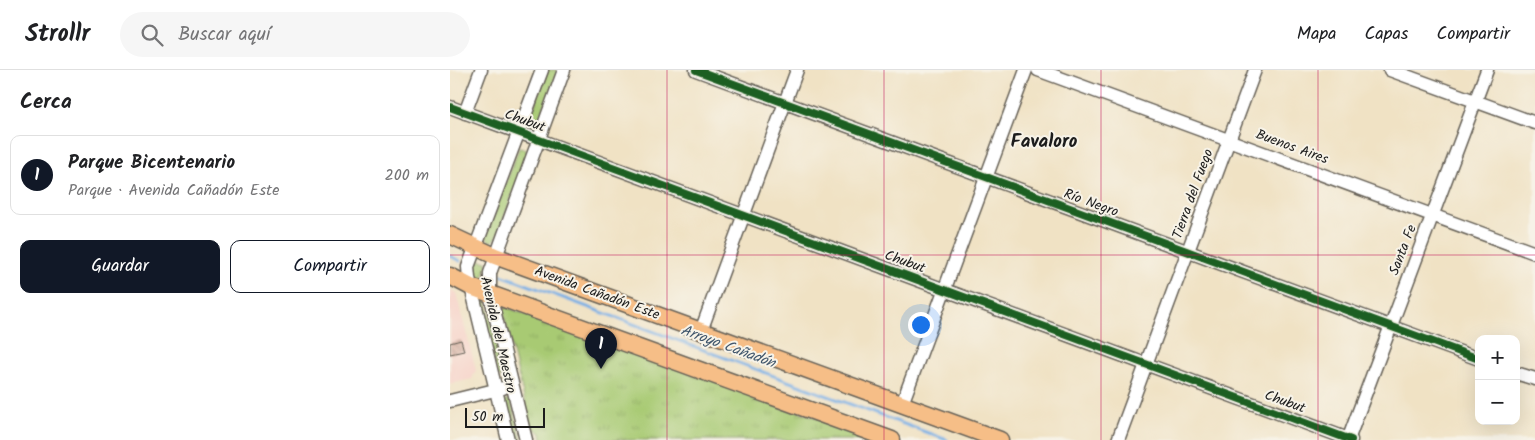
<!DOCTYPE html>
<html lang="es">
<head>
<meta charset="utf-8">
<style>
  body { margin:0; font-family:Kalam,sans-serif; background:#f6f6f6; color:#202124 }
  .controls { position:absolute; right:15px; bottom:15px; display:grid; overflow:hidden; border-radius:10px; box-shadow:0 5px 20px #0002 }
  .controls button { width:45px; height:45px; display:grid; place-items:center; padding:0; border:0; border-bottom:1px solid #e0e0e0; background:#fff; color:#202124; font:25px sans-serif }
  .scale { position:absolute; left:15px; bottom:12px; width:80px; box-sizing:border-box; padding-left:5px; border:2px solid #1c1c1c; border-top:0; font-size:14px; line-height:18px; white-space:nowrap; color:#1c1c1c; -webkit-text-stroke:4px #f7f3e8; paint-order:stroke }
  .you { position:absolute; left:470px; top:254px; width:18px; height:18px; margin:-12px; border:4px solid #fff; border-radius:50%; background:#1a73e8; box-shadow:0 0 0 8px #1a73e833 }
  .badge { display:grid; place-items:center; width:32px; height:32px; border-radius:50%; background:#111827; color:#fff; font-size:16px; font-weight:700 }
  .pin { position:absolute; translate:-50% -41px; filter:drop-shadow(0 1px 2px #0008) }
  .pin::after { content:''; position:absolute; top:26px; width:18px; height:15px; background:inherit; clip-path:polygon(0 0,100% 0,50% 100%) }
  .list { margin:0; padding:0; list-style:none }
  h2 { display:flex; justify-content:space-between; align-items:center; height:65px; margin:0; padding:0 20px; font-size:21px }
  h2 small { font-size:16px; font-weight:400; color:#757577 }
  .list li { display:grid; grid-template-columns:32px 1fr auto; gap:15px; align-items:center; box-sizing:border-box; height:80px; margin:0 10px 10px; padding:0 10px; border:1px solid #e0e0e0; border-radius:10px }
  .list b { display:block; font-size:19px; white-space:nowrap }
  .list p { margin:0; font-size:16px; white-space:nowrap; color:#757577 }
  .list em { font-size:16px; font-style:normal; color:#757577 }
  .actions { display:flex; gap:10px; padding:15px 20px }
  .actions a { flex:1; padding:11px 0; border:1px solid #111827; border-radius:10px; text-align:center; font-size:18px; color:#111827 }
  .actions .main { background:#111827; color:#fff }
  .icon { flex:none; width:28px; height:28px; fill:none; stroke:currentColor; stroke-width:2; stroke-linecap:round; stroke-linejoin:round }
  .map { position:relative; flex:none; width:1085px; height:370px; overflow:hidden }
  header { display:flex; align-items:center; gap:30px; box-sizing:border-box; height:70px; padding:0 25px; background:#fff; border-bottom:1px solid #e0e0e0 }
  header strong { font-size:24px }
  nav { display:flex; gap:28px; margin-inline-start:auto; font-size:18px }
  .search { width:350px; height:45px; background:#f6f6f6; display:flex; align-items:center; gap:12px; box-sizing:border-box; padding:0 18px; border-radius:28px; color:#757577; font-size:19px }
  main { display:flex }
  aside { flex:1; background:#fff }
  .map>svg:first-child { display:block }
  .built { fill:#f7d1c7 }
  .grass { fill:#a8ca73; stroke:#627348 }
  .park { fill:url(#park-tufts); stroke:#627348 }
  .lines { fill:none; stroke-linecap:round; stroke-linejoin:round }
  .stream { stroke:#76aee5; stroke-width:3 }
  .building { fill:url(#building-back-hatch) }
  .minor-casing { stroke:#666157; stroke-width:15 }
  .major-casing { stroke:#666157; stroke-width:19 }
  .minor { stroke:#fff; stroke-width:12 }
  .major { stroke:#f6be87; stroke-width:16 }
  .cycleway-casing { stroke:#f7f3e8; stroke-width:11 }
  .cycleway { stroke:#1b5e20; stroke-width:8 }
  .grid { fill:none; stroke:#c2185b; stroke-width:1; stroke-opacity:0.55 }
  .labels { text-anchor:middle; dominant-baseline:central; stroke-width:4; stroke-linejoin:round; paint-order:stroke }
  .street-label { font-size:14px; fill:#1c1c1c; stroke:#f7f3e8 }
  .water-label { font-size:15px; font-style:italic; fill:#40566c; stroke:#f7f3e8 }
  .district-label { font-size:19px; font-weight:bold; fill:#1c1c1c; stroke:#f7f3e8 }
</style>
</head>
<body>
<header>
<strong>Strollr</strong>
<div class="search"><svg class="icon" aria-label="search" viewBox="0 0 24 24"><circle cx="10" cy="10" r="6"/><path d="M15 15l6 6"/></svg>Buscar aquí</div>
<nav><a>Mapa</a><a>Capas</a><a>Compartir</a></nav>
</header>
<main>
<aside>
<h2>Cerca<small></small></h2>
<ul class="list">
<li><span class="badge">1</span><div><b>Parque Bicentenario</b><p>Parque · Avenida Cañadón Este</p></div><em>200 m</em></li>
</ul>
<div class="actions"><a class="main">Guardar</a><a>Compartir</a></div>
</aside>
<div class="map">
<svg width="1085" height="370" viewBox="0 0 1085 370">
  <defs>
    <pattern id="park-tufts" width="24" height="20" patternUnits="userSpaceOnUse" patternTransform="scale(1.25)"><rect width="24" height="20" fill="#a8ca73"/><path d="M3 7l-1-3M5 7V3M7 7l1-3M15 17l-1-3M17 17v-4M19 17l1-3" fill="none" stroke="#90ad63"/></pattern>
    <pattern id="building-back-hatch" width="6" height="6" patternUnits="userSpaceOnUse" patternTransform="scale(1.25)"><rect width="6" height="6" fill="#d1a091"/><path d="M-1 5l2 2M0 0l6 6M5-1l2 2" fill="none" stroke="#a98276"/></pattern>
  </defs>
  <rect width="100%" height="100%" fill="#f7f3e8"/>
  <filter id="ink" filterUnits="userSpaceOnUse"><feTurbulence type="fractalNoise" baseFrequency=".02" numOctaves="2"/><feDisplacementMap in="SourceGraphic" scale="10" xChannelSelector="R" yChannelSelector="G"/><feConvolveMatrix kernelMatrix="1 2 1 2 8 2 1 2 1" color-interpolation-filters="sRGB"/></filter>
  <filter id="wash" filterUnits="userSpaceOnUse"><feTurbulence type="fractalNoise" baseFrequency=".0096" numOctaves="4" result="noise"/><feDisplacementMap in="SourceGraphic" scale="20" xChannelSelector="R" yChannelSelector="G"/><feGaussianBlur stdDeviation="1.12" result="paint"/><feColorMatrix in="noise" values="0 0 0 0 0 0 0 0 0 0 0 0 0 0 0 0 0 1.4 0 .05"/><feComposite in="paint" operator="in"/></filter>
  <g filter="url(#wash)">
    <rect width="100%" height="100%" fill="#f0e2c4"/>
    <polygon class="built" points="0,220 6,223 26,300 22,309 0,314"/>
    <g class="grass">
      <polygon points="97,0 108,0 87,55 83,56 79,52"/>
      <polygon points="69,78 76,79 77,85 46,169 40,172 36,167"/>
      <polygon points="31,190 36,192 37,195 33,208 27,209 24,204 27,193"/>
      <polygon points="35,227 54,305 51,307 48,306 29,229"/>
      <polygon points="58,330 60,330 72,370 62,370 53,334 55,331"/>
    </g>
    <polygon class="park" points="55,237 430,370 92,370 91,363 81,357 53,241"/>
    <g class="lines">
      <g class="stream">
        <polyline points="0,186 10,191"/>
        <polyline points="51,205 497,370"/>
      </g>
    </g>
    <g id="blocks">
      <polygon class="building" points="11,270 14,281 0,284 0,273"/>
    </g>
  </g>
  <g filter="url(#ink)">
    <use href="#blocks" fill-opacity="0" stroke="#666157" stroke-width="1"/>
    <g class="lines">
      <defs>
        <g id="minor">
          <polyline points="246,0 1029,289"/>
          <polyline points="588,0 1085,183"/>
          <polyline points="940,0 1085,53"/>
          <polyline points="0,37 901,370"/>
          <polyline points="15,43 31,0"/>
          <polyline points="251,261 347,0"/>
          <polyline points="1066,303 1085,309"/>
          <polyline points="0,331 53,318"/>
          <polyline points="452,334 576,0"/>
          <polyline points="58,370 19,208 18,197 92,0"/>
          <polyline points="76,370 40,224 40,203 114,0"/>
          <polyline points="668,370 805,0"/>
          <polyline points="898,370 1037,0"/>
        </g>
        <g id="major">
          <polyline points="0,165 45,186 550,370"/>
          <polyline points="0,206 21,217 442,370"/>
        </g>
      </defs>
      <use href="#minor" class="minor-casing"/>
      <use href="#major" class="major-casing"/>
      <use href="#minor" class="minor"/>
      <use href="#major" class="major"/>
      <defs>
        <g id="cycleway">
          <polyline points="246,0 1029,289"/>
          <polyline points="0,37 901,370"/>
        </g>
      </defs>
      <use href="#cycleway" class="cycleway-casing"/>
      <use href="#cycleway" class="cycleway"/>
    </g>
  </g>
  <path class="grid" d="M217,0v370M434,0v370M651,0v370M868,0v370M0,185h1085"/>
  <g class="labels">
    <g class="street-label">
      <text transform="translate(75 51) rotate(20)">Chubut</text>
      <text transform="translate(842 77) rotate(20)">Buenos Aires</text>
      <text transform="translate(743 124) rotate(-70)">Tierra del Fuego</text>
      <text transform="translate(641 133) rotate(20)">Río Negro</text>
      <text transform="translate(953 180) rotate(-69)">Santa Fe</text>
      <text transform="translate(455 192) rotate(20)">Chubut</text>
      <text transform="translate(147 223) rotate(20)">Avenida Cañadón Este</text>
      <text transform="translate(48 265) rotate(77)">Avenida del Maestro</text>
      <text transform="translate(835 332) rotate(20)">Chubut</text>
    </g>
    <g class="water-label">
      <text transform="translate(278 277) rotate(20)">Arroyo Cañadón</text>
    </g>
    <g class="district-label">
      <text x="594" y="72">Favaloro</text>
    </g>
  </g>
</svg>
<div class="controls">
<button>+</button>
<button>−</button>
</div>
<div class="scale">50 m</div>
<div class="you"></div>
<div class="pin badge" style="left:151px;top:299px">1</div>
</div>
</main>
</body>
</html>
